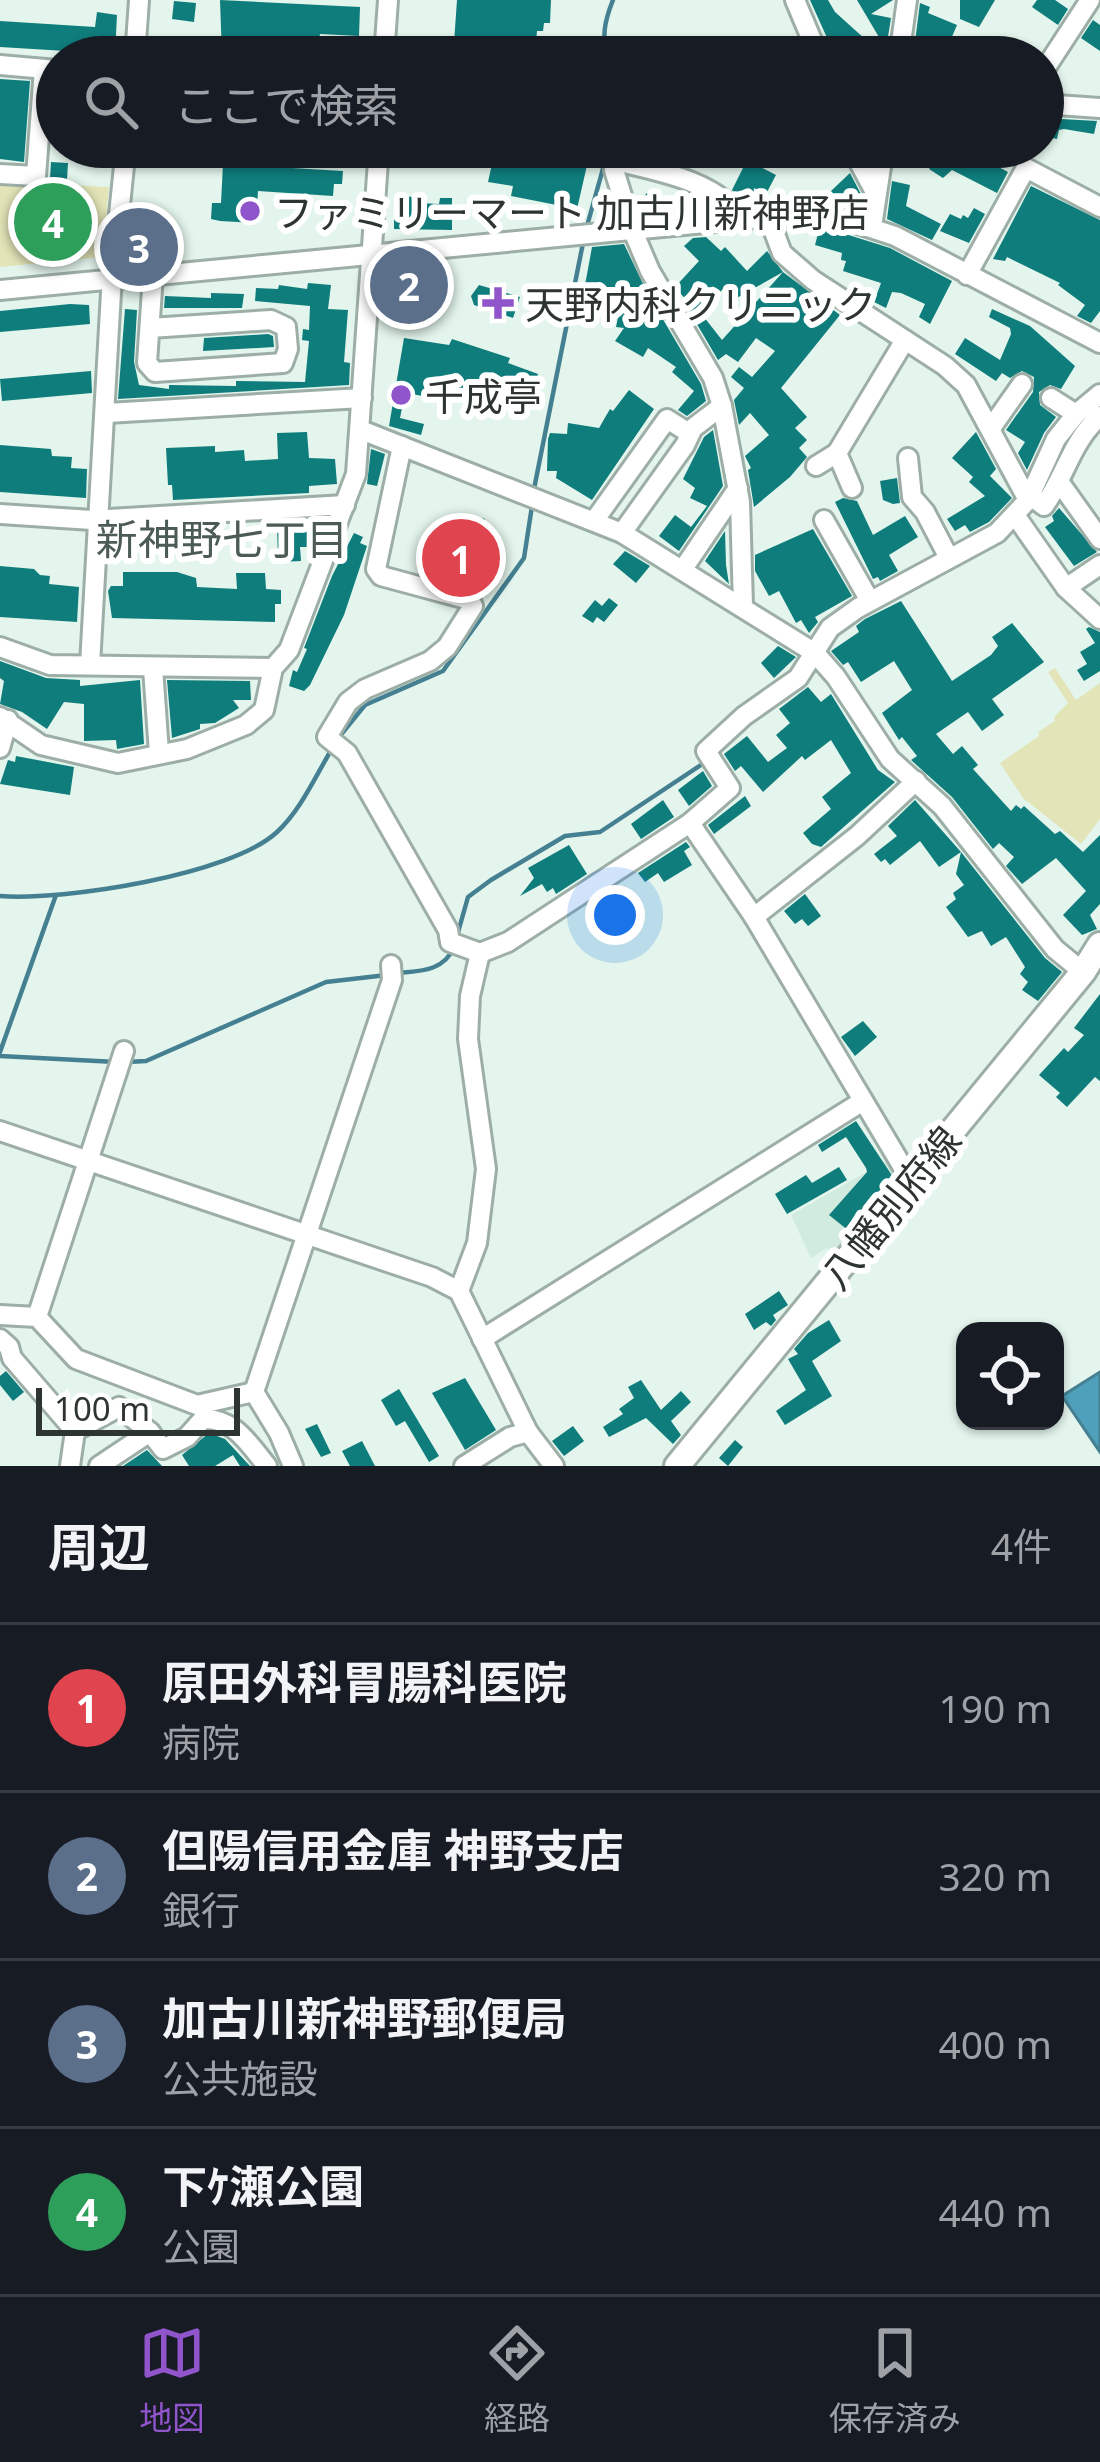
<!DOCTYPE html>
<html lang="ja">
<head>
<meta charset="utf-8">
<style>
  body { margin:0; font-family:"Noto Sans","Noto Sans JP",sans-serif; background:#242831; color:#f1f3f6 }
  .controls { position:absolute; right:36px; bottom:36px; display:grid; overflow:hidden; border-radius:24px; box-shadow:0 3px 9px #0004 }
  .controls button { width:108px; height:108px; display:grid; place-items:center; padding:0; border:0; border-bottom:3px solid #363941; background:#171b24; color:#f1f3f6; font:60px sans-serif }
  .scale { position:absolute; left:36px; bottom:30px; width:204px; box-sizing:border-box; padding-left:12px; border:6px solid #2e3431; border-top:0; font-size:33px; line-height:42px; white-space:nowrap; color:#2e3431; -webkit-text-stroke:9px #fff; paint-order:stroke }
  .you { position:absolute; left:615px; top:915px; width:42px; height:42px; margin:-30px; border:9px solid #fff; border-radius:50%; background:#1a73e8; box-shadow:0 0 0 18px #1a73e833 }
  .badge { display:grid; place-items:center; width:78px; height:78px; border-radius:50%; background:#9054cb; color:#fff; font-size:39px; font-weight:700 }
  .pin { position:absolute; translate:-50% -50%; border:6px solid #fff; box-shadow:0 3px 12px #0006 }
  .list { margin:0; padding:0; list-style:none }
  h2 { display:flex; justify-content:space-between; align-items:center; height:156px; margin:0; padding:0 48px; font-size:51px }
  h2 small { font-size:39px; font-weight:400; color:#9ea1a6 }
  .list li { display:grid; grid-template-columns:78px 1fr auto; gap:36px; align-items:center; box-sizing:border-box; height:168px; padding:0 48px; border-top:3px solid #363941 }
  .list b { display:block; font-size:45px; white-space:nowrap }
  .list p { margin:0; font-size:39px; white-space:nowrap; color:#9ea1a6 }
  .list em { font-size:39px; font-style:normal; color:#9ea1a6 }
  .icon { flex:none; width:66px; height:66px; fill:none; stroke:currentColor; stroke-width:2; stroke-linecap:round; stroke-linejoin:round }
  .map { position:relative; flex:none; width:1100px; height:1466px; overflow:hidden }
  .search { position:absolute; background:#171b24; box-shadow:0 3px 9px #0004; left:36px; right:36px; top:36px; height:132px; display:flex; align-items:center; gap:30px; box-sizing:border-box; padding:0 42px; border-radius:66px; color:#9ea1a6; font-size:45px }
  .sheet { height:828px; background:#171b24 }
  nav { display:flex; justify-content:space-around; align-items:center; box-sizing:border-box; height:168px; border-top:3px solid #363941; background:#171b24; font-size:33px; color:#9ea1a6 }
  nav a { display:grid; justify-items:center; gap:6px }
  nav .on { color:#9054cb }
  .map>svg:first-child { display:block }
  .built { fill:#d2ebdf }
  .green { fill:#e3e5b8 }
  .water { fill:#4fa1bb; stroke:#458092; stroke-width:3 }
  .lines { fill:none; stroke-linecap:round; stroke-linejoin:round }
  .stream { stroke:#458092; stroke-width:4.5 }
  .building { fill:#0f7d7c }
  .minor-casing { stroke:#9daea6; stroke-width:24 }
  .major-casing { stroke:#9daea6; stroke-width:30 }
  .minor { stroke:#fff; stroke-width:18 }
  .major { stroke:#fff; stroke-width:24 }
  .poi-dot { fill:#9054cb; stroke:#fff; stroke-width:4.5 }
  .labels { text-anchor:middle; dominant-baseline:central; stroke-width:12; stroke-linejoin:round; paint-order:stroke }
  .poi-label { font-size:39px; fill:#2e3431; stroke:#fff; text-anchor:start }
  .street-label { font-size:39px; fill:#2e3431; stroke:#fff }
  .neighbourhood-label { font-size:42px; fill:#4c5b54; stroke:#fff }
</style>
</head>
<body>
<div class="map">
<svg width="1100" height="1466" viewBox="0 0 1100 1466">
  <rect width="100%" height="100%" fill="#e3f5ec"/>
  <polygon class="built" points="891,1158 905,1178 837,1263 827,1248 811,1258 791,1215"/>
  <g class="green">
    <polygon points="0,182 109,187 102,257 0,267"/>
    <polygon points="1055,668 1076,700 1100,683 1100,819 1081,844 1023,798 1000,763 1039,736 1038,732 1055,721 1054,717 1068,703 1048,672"/>
  </g>
  <polygon class="water" points="1100,1372 1100,1452 1062,1396"/>
  <g class="lines">
    <g class="stream">
      <path d="M608,57c-7,-20 -3,-37 5,-57"/>
      <polyline points="587,226 609,147"/>
      <polyline points="534,489 583,243"/>
      <polyline points="1039,497 1059,453"/>
      <polyline points="339,737 365,705 443,671 524,558 532,506"/>
      <path d="M0,896c63,5 231,-21 277,-64 24,-22 39,-57 56,-85"/>
      <polyline points="457,936 468,897 491,880 565,836 600,832 707,761"/>
      <path d="M398,973c23,-2 46,-2 56,-26"/>
      <polyline points="0,1052 56,895"/>
      <polyline points="0,1056 116,1062"/>
      <polyline points="127,1062 146,1061 326,982 387,975"/>
    </g>
  </g>
  <g class="building">
    <polygon points="220,0 360,7 359,36 320,34 315,57 222,57"/>
    <polygon points="457,0 551,0 550,23 544,23 543,31 537,31 536,43 510,42 509,57 453,57"/>
    <polygon points="810,0 828,0 835,12 885,57 847,57 828,40"/>
    <polygon points="857,0 893,0 871,14 891,18 886,49"/>
    <polygon points="960,0 995,0 979,27 960,19"/>
    <polygon points="1037,0 1055,0 1068,9 1058,25 1032,7"/>
    <polygon points="174,1 196,3 194,22 172,19"/>
    <polygon points="920,3 930,7 928,13 957,25 948,46 941,44 936,57 913,57"/>
    <polygon points="97,12 117,15 115,54 0,47 0,21 95,27"/>
    <polygon points="1093,20 1100,25 1100,51 1081,38"/>
    <polygon points="0,79 30,81 24,162 0,159"/>
    <polygon points="1043,118 1097,121 1094,134 1064,129 1059,130 1057,139 1043,136"/>
    <polygon points="504,147 588,161 577,209 511,196 513,186 488,182 492,164 501,166"/>
    <polygon points="897,147 997,147 991,163 1008,172 997,193 952,170 943,178 929,169 935,159 897,154"/>
    <polygon points="747,160 776,175 766,194 754,188 752,205 747,206 732,190"/>
    <polygon points="51,162 68,163 67,180 50,179"/>
    <polygon points="223,164 343,171 342,184 334,184 333,196 258,191 256,223 220,221 211,219 212,203 221,203"/>
    <polygon points="850,173 863,198 861,209 841,202 831,191"/>
    <polygon points="892,181 910,185 906,206 941,224 932,240 887,219"/>
    <polygon points="1031,186 1100,220 1100,311 1091,323 1077,316 1085,305 1058,285 1060,283 1007,257 1005,261 993,259"/>
    <polygon points="647,193 664,210 660,214 642,215 638,202"/>
    <polygon points="394,196 419,197 419,203 439,204 440,198 452,198 452,230 394,229"/>
    <polygon points="974,208 985,214 969,243 940,231 950,214 961,219 963,215 968,218"/>
    <polygon points="820,226 890,248 952,281 930,324 919,317 925,304 901,293 892,292 886,308 874,302 881,283 843,271 846,261 841,260 842,253 815,245"/>
    <polygon points="706,237 721,251 725,247 747,271 767,251 783,272 735,299 724,288 700,312 722,340 783,272 840,315 781,388 807,417 795,428 807,440 799,448 807,457 790,477 754,507 748,470 751,468 745,456 769,435 750,413 739,425 734,400 744,388 731,377 739,367 752,377 775,351 756,338 738,362 726,354 718,360 688,309 692,307 675,287 699,261 684,246 693,238"/>
    <polygon points="624,244 646,290 631,297 661,316 701,384 706,401 687,416 678,410 694,391 672,372 676,367 648,348 643,357 615,341 624,328 616,327 623,292 597,287 596,298 583,296 592,247"/>
    <polygon points="423,264 437,274 430,313 425,318 409,314 410,304 382,302 383,280 391,280 393,274 414,277 417,266"/>
    <polygon points="308,283 331,285 328,309 348,310 344,362 350,363 349,385 118,399 125,309 137,310 134,362 139,385 169,389 169,385 236,386 236,381 305,382 309,341 302,340 303,329 309,330 310,306 255,301 256,288 278,289 279,285 307,289"/>
    <polygon points="479,285 520,297 513,318 474,305 471,296"/>
    <polygon points="211,293 244,294 242,308 164,308 165,296 211,298"/>
    <polygon points="70,304 89,305 90,324 0,332 0,311"/>
    <polygon points="992,309 1030,326 1075,366 1061,389 1050,385 1039,392 1040,405 1056,417 1044,433 1027,470 1018,453 1025,442 1006,430 1033,392 1034,377 1022,371 1010,378 1002,373 996,381 955,354 965,338 1000,360 1011,334 1010,328 989,317"/>
    <polygon points="268,334 273,336 274,347 203,351 204,338"/>
    <polygon points="404,338 449,345 452,339 510,358 508,363 538,374 533,397 512,390 506,408 492,411 430,391 429,397 405,393 400,418 424,424 421,435 389,426"/>
    <polygon points="91,371 92,393 2,401 0,379"/>
    <polygon points="629,390 654,409 592,500 556,478 557,471 547,471 548,439 550,433 567,434 568,423 599,428 610,409 613,411"/>
    <polygon points="713,430 723,486 679,551 659,536 675,515 691,527 707,506 690,498 695,488 683,479 704,437"/>
    <polygon points="307,432 309,458 335,459 337,484 309,486 309,493 173,500 172,485 168,485 166,448 215,446 215,452 244,450 245,461 278,459 277,433"/>
    <polygon points="976,432 996,469 990,476 1012,498 989,522 970,532 965,525 955,531 947,519 985,496 969,482 973,477 952,458"/>
    <polygon points="0,445 51,449 52,456 72,457 71,468 87,469 86,498 0,492"/>
    <polygon points="371,449 385,454 377,486 367,484"/>
    <polygon points="897,478 900,503 893,504 883,500 880,481"/>
    <polygon points="843,498 857,501 873,535 905,516 918,537 889,555 898,571 880,581 878,577 873,579 835,502"/>
    <polygon points="1059,508 1097,552 1074,566 1045,527 1054,521 1052,516"/>
    <polygon points="470,515 485,519 466,585 448,580 462,525"/>
    <polygon points="311,522 311,547 300,547 301,561 278,562 277,523"/>
    <polygon points="813,529 852,596 815,617 818,622 809,633 801,620 796,623 779,591 769,596 755,571 755,555"/>
    <polygon points="725,531 726,565 729,584 705,561"/>
    <polygon points="354,533 363,537 360,543 367,546 344,615 310,685 304,691 289,686 293,670 297,672 307,649 304,648 332,576"/>
    <polygon points="625,551 650,566 636,583 613,564"/>
    <polygon points="0,566 34,569 40,575 50,576 49,584 79,587 77,622 0,617"/>
    <polygon points="123,572 177,572 196,578 197,587 237,589 236,573 265,573 266,589 281,590 281,604 275,604 275,622 112,618 108,591 111,586 123,586"/>
    <polygon points="609,598 618,605 604,622 597,617 593,623 582,616 595,600 602,606"/>
    <polygon points="901,601 952,681 991,655 998,646 992,637 1012,623 1044,662 992,699 1004,715 982,731 968,712 936,734 953,754 962,746 978,765 973,769 1011,811 1016,805 1021,809 1024,806 1055,834 1060,831 1083,852 1100,835 1100,904 1090,915 1097,929 1082,935 1063,915 1086,891 1056,858 1022,884 1006,866 1014,857 999,843 993,849 952,797 911,760 917,756 902,737 899,740 882,713 912,690 894,661 861,682 848,662 843,665 831,651 859,632 856,626 865,619"/>
    <polygon points="1089,627 1100,632 1100,671 1084,681 1077,670 1087,664 1080,652 1095,643 1086,629"/>
    <polygon points="778,646 796,657 774,678 761,663"/>
    <polygon points="0,661 46,678 80,680 80,686 140,680 144,744 117,749 116,740 84,741 84,704 64,702 47,729 22,712 0,704 4,681 0,678"/>
    <polygon points="167,680 250,681 251,700 233,700 239,708 215,723 200,724 200,729 172,738"/>
    <polygon points="808,687 821,702 831,694 878,770 895,782 821,847 812,844 803,833 831,809 822,797 851,773 831,740 805,760 802,756 763,792 741,766 735,771 724,754 747,736 768,762 787,748 776,735 790,723 779,709"/>
    <polygon points="16,756 74,767 70,795 0,784 8,760 15,762"/>
    <polygon points="703,771 712,786 689,806 678,790"/>
    <polygon points="745,796 751,806 714,834 708,825"/>
    <polygon points="663,800 674,817 641,839 631,824"/>
    <polygon points="915,800 961,852 939,867 920,841 890,865 885,859 881,862 874,854 897,836 888,826"/>
    <polygon points="686,842 690,847 684,851 692,865 664,882 658,873 645,882 638,873"/>
    <polygon points="569,845 587,874 556,894 553,888 547,892 542,884 520,896 534,878 528,868"/>
    <polygon points="961,852 1045,958 1062,972 1038,1001 1022,990 1028,982 1020,974 1025,967 1006,937 991,946 982,931 968,937 946,907 956,899 953,893 964,885 956,874"/>
    <polygon points="805,894 821,916 808,926 802,919 795,924 784,911"/>
    <polygon points="1100,994 1100,1081 1095,1077 1067,1107 1056,1097 1060,1093 1039,1075 1064,1048 1068,1052 1084,1035 1074,1028"/>
    <polygon points="863,1021 877,1037 855,1056 841,1037"/>
    <polygon points="856,1121 893,1177 849,1231 829,1215 867,1172 866,1168 846,1137 822,1152 818,1145"/>
    <polygon points="839,1167 847,1180 787,1214 775,1194 806,1175 812,1183"/>
    <polygon points="779,1291 788,1305 773,1315 776,1320 771,1326 766,1322 754,1330 745,1314"/>
    <polygon points="829,1320 841,1341 812,1361 832,1396 785,1425 776,1411 806,1390 788,1359 798,1354 794,1349 808,1333"/>
    <polygon points="6,1371 24,1392 13,1401 0,1385 0,1376"/>
    <polygon points="465,1378 496,1430 465,1450 432,1393"/>
    <polygon points="641,1380 661,1410 681,1391 691,1402 671,1421 681,1435 673,1444 646,1418 609,1437 603,1427 623,1414 619,1409 634,1398 628,1387"/>
    <polygon points="399,1389 439,1456 429,1462 405,1421 396,1426 381,1400"/>
    <polygon points="317,1424 331,1453 321,1457 305,1429"/>
    <polygon points="573,1426 584,1441 564,1456 552,1441"/>
    <polygon points="209,1433 225,1439 250,1466 240,1466 233,1455 215,1466 189,1466 182,1455"/>
    <polygon points="735,1440 743,1447 728,1466 719,1458"/>
    <polygon points="362,1441 375,1466 350,1466 342,1451"/>
    <polygon points="147,1450 162,1466 123,1466"/>
  </g>
  <g class="lines">
    <defs>
      <g id="minor">
        <polyline points="795,0 819,57"/>
        <polyline points="135,57 139,0"/>
        <polyline points="384,57 388,0"/>
        <polyline points="899,57 907,0"/>
        <polyline points="0,65 57,70"/>
        <polyline points="1043,72 1090,0"/>
        <polyline points="1043,104 1100,108"/>
        <polyline points="851,147 876,194"/>
        <polyline points="616,156 614,170 633,231 650,271 713,378 722,406 740,502 743,606"/>
        <path d="M616,161c40,10 103,20 124,58"/>
        <polyline points="0,174 36,176 44,69"/>
        <polyline points="768,216 782,253 813,280 945,366 966,385 1028,500"/>
        <polyline points="872,227 884,147"/>
        <polyline points="967,275 1026,168 1100,207"/>
        <polyline points="0,290 822,212 895,236 1100,343"/>
        <polyline points="150,328 271,320 286,327 288,349 283,363 155,372 147,363 153,275"/>
        <polyline points="1051,398 1076,414"/>
        <polyline points="107,413 362,398"/>
        <polyline points="991,428 1022,384"/>
        <polyline points="361,430 622,533 815,653 836,677 890,759 942,806 1055,949 1083,972"/>
        <polyline points="402,446 376,569 381,576 470,600 473,606 447,647 430,661 365,689 348,702 327,737 347,753 448,930 450,942 480,953 508,942 690,823 730,788 706,751 744,716 798,678 830,628 858,608 997,533 1028,500 1056,439 1076,414 1100,394"/>
        <polyline points="908,458 912,497 925,512 949,558"/>
        <polyline points="816,466 837,453"/>
        <polyline points="1060,483 1100,539"/>
        <polyline points="852,488 837,453 905,340"/>
        <path d="M1031,496l13,10c22,-31 27,-64 56,-90"/>
        <polyline points="0,514 92,520 345,505"/>
        <polyline points="1015,515 1066,588 1100,619"/>
        <polyline points="824,520 870,601"/>
        <polyline points="594,521 667,419 689,433"/>
        <polyline points="622,533 685,445 693,428 722,406"/>
        <polyline points="683,569 738,488"/>
        <polyline points="1066,588 1100,565"/>
        <polyline points="0,647 50,665 273,668"/>
        <polyline points="90,665 111,292 126,147"/>
        <polyline points="153,668 159,753"/>
        <polyline points="0,717 41,745 118,763 187,749 246,725 264,710 273,668 289,650 356,474 379,147"/>
        <polyline points="0,748 8,720"/>
        <polyline points="690,823 754,917"/>
        <polyline points="0,1131 432,1277 459,1291 528,1432 554,1466"/>
        <polyline points="911,1181 754,917 857,836 916,781"/>
        <polyline points="459,1291 477,1243 486,1169 468,1039 470,996 480,953"/>
        <polyline points="0,1315 37,1317 76,1359 197,1405 254,1392"/>
        <polyline points="37,1317 124,1051"/>
        <polyline points="0,1339 9,1347 12,1358 75,1431 70,1466"/>
        <polyline points="482,1339 863,1101"/>
        <polyline points="254,1392 392,980 391,965"/>
        <polyline points="254,1392 279,1433 293,1466"/>
        <path d="M75,1431l44,-24 31,25 13,17 24,-12 16,-18c31,-1 46,25 64,47"/>
        <polyline points="99,1466 150,1432"/>
        <polyline points="464,1466 510,1437 528,1432"/>
      </g>
      <polyline id="major" points="677,1466 1083,972 1100,945"/>
    </defs>
    <use href="#minor" class="minor-casing"/>
    <use href="#major" class="major-casing"/>
    <use href="#minor" class="minor"/>
    <use href="#major" class="major"/>
  </g>
  <g class="poi-dot">
    <circle cx="250" cy="211" r="12"/>
    <path d="M492 285h12v12h12v12h-12v12h-12v-12h-12v-12h12z"/>
    <circle cx="401" cy="395" r="12"/>
  </g>
  <g class="labels">
    <g class="poi-label">
      <text x="274" y="211">ファミリーマート 加古川新神野店</text>
      <text x="525" y="303">天野内科クリニック</text>
      <text x="425" y="395">千成亭</text>
    </g>
    <g class="street-label">
      <text transform="translate(890 1207) rotate(-51)">八幡別府線</text>
    </g>
    <g class="neighbourhood-label">
      <text x="222" y="538">新神野七丁目</text>
    </g>
  </g>
</svg>
<div class="controls">
<button><svg class="icon" aria-label="locate" viewBox="0 0 24 24"><circle cx="12" cy="12" r="6"/><path d="M12 2v4M12 18v4M2 12h4M18 12h4"/></svg></button>
</div>
<div class="scale">100 m</div>
<div class="you"></div>
<div class="pin badge" style="left:461px;top:558px;background:#e0444e">1</div>
<div class="pin badge" style="left:409px;top:285px;background:#5c6f8a">2</div>
<div class="pin badge" style="left:139px;top:247px;background:#5c6f8a">3</div>
<div class="pin badge" style="left:53px;top:222px;background:#2e9e5b">4</div>
<div class="search"><svg class="icon" aria-label="search" viewBox="0 0 24 24"><circle cx="10" cy="10" r="6"/><path d="M15 15l6 6"/></svg>ここで検索</div>
</div>
<section class="sheet">
<h2>周辺<small>4件</small></h2>
<ul class="list">
<li><span class="badge" style="background:#e0444e">1</span><div><b>原田外科胃腸科医院</b><p>病院</p></div><em>190 m</em></li>
<li><span class="badge" style="background:#5c6f8a">2</span><div><b>但陽信用金庫 神野支店</b><p>銀行</p></div><em>320 m</em></li>
<li><span class="badge" style="background:#5c6f8a">3</span><div><b>加古川新神野郵便局</b><p>公共施設</p></div><em>400 m</em></li>
<li><span class="badge" style="background:#2e9e5b">4</span><div><b>下ｹ瀬公園</b><p>公園</p></div><em>440 m</em></li>
</ul>
</section>
<nav>
<a class="on"><svg class="icon" aria-label="map" viewBox="0 0 24 24"><path d="M3 6l6-2 6 2 6-2v14l-6 2-6-2-6 2zM9 4v14M15 6v14"/></svg>地図</a>
<a><svg class="icon" aria-label="directions" viewBox="0 0 24 24"><path d="M12 3l9 9-9 9-9-9zM9 14v-3h6M13 9l2 2-2 2"/></svg>経路</a>
<a><svg class="icon" aria-label="saved" viewBox="0 0 24 24"><path d="M7 4h10v16l-5-4-5 4z"/></svg>保存済み</a>
</nav>
</body>
</html>
